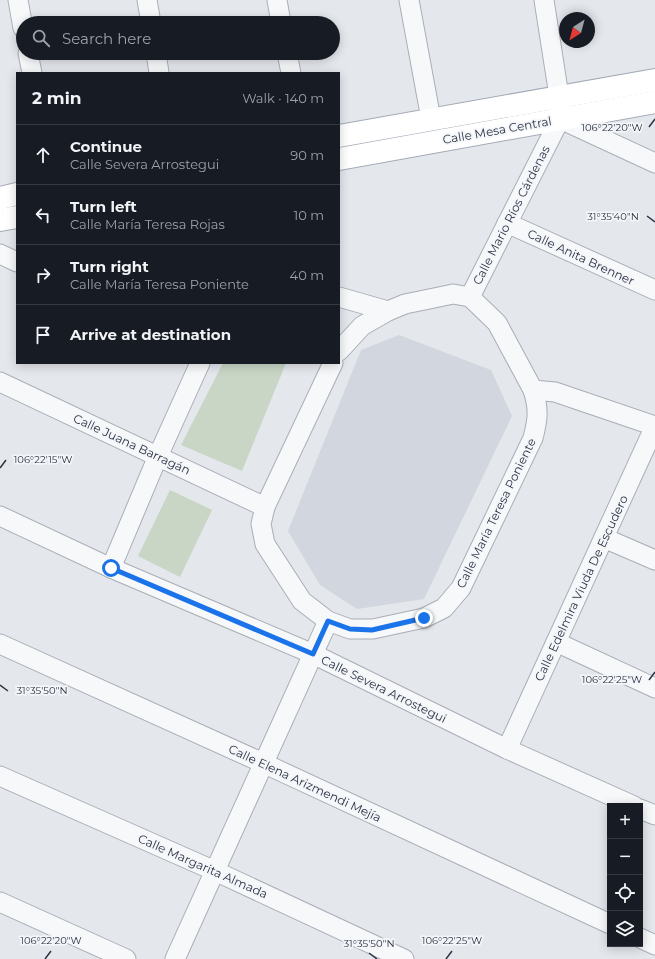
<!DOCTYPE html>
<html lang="en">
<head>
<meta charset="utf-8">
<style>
  body { margin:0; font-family:Montserrat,sans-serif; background:#20242c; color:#f1f3f6 }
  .controls { position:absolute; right:12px; bottom:12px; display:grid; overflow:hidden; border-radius:0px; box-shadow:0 2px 10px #0003 }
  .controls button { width:36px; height:36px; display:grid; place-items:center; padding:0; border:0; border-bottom:1px solid #363941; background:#171b24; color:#f1f3f6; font:20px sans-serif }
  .compass { position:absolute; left:559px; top:12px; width:36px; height:36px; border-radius:50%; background:#171b24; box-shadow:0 2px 10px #0003; rotate:216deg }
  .stop { position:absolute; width:12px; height:12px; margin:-9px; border:3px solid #1a73e8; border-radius:50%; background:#fff }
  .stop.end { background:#1a73e8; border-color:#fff; box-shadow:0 1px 4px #0008 }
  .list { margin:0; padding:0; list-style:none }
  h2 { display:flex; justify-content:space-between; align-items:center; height:52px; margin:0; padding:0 16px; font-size:17px }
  h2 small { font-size:13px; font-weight:400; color:#9ea1a6 }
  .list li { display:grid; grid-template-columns:26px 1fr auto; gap:12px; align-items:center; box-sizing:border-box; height:60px; padding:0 16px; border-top:1px solid #363941 }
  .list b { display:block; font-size:15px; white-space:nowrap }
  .list p { margin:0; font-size:13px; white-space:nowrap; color:#9ea1a6 }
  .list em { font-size:13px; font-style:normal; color:#9ea1a6 }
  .icon { flex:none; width:22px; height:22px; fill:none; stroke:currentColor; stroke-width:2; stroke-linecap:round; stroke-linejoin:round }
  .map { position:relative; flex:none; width:655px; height:959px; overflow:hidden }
  .search { position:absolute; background:#171b24; box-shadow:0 2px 10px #0003; left:16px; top:16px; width:324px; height:44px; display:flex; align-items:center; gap:10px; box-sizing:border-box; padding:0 14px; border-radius:22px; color:#9ea1a6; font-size:15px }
  .panel { position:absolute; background:#171b24; box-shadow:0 2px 10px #0003; left:16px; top:72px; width:324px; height:292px; border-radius:0px }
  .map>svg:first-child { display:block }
  .built { fill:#d2d6de }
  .green { fill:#c9d6c5 }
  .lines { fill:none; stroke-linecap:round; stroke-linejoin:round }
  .minor-casing { stroke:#a9aeb7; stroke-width:21 }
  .major-casing { stroke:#a3abb8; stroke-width:24 }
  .minor { stroke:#f7f8fa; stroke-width:19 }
  .major { stroke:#fff; stroke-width:22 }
  .route { stroke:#1a73e8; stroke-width:5 }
  .ticks { fill:none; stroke:#2b3445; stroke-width:1.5 }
  .labels { text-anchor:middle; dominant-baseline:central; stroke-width:3.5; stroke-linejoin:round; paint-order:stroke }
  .street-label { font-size:12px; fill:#2b3445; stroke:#f4f6f9 }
  .ticks-label { font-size:10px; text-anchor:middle; fill:#2b3445; stroke:#f4f6f9; stroke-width:3.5; stroke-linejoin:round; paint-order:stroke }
</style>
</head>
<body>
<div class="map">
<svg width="655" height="959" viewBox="0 0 655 959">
  <rect width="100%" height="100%" fill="#e4e7ec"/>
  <polygon class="built" points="399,335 491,370 512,416 424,599 357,609 320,585 288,531 361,350"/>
  <g class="green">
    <polygon points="223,363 286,363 242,471 181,445"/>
    <polygon points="170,490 212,510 180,577 138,556"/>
  </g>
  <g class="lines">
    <defs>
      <g id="minor">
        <polyline points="18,0 23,28"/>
        <polyline points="147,0 151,23"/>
        <polyline points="277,0 281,23"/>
        <polyline points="409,0 431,119"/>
        <polyline points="28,53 32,73"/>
        <polyline points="156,53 159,73"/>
        <polyline points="287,53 291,73"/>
        <polyline points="560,119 655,163"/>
        <polyline points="507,223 655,290"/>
        <polyline points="0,254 17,262"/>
        <polyline points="339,297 388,311 405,304 439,297 453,294 470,297"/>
        <polyline points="470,297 560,119 559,96 544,0"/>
        <polyline points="470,297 497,323 533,390 555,392 655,426"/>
        <polyline points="339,351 362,326 388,311"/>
        <path d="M333,363l-68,144 -4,17 4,20 37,57 26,20 22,8h23l51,-11 20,-10 17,-20 72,-150c5,-19 6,-29 0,-48"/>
        <polyline points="0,382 265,507"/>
        <polyline points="0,516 111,568 313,654 507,749 634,806"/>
        <polyline points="604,538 655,560"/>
        <polyline points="111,568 158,456 200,363"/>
        <polyline points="556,642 655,688"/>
        <polyline points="0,644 263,763 610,924"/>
        <polyline points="507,749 655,426"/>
        <polyline points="0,776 215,871 404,959"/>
        <polyline points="640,809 655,815"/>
        <polyline points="0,902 126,959"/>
        <polyline points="640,938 655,945"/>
        <polyline points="175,959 328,621"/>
      </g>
      <g id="major">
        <polyline points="339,136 655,80"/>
        <polyline points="339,159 655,102"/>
        <polyline points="0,198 17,194"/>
        <polyline points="0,220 17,217"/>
      </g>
    </defs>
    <use href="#minor" class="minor-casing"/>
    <use href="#major" class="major-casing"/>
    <use href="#minor" class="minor"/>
    <use href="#major" class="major"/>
  </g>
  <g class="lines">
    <polyline class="route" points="111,568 313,654 328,621 350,629 372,630 424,618"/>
  </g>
  <path class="ticks" d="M649,127l6,-8M647,216l8,6M0,468l6,-8M649,680l6,-8M0,685l8,6M369,953l8,6M45,959l6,-8M446,959l6,-8"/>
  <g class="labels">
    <g class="street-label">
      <text transform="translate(497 130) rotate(-10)">Calle Mesa Central</text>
      <text transform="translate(511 215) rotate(-63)">Calle Mario Ríos Cárdenas</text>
      <text transform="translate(581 257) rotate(25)">Calle Anita Brenner</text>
      <text transform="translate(132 444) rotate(25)">Calle Juana Barragán</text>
      <text transform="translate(496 513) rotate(-64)">Calle María Teresa Poniente</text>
      <text transform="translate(581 588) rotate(-65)">Calle Edelmira Viuda De Escudero</text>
      <text transform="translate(384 689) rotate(26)">Calle Severa Arrostegui</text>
      <text transform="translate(305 783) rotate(25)">Calle Elena Arizmendi Mejía</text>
      <text transform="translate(203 866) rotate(24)">Calle Margarita Almada</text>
    </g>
  </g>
  <g class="ticks-label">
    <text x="612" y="131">106°22'20"W</text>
    <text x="613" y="220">31°35'40"N</text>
    <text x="43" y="463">106°22'15"W</text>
    <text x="612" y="683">106°22'25"W</text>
    <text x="42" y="694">31°35'50"N</text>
    <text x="51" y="944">106°22'20"W</text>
    <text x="452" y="944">106°22'25"W</text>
    <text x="369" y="947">31°35'50"N</text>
  </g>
</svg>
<div class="controls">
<button>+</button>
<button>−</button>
<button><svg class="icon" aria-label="locate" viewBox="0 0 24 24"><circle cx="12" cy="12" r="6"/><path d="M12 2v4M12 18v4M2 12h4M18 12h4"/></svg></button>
<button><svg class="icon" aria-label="layers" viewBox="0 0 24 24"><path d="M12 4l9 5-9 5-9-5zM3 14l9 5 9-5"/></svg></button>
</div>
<svg class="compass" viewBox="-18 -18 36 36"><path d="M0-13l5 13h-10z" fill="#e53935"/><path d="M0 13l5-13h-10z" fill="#9ea1a6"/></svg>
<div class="stop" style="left:111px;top:568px"></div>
<div class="stop end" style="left:424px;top:618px"></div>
<div class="search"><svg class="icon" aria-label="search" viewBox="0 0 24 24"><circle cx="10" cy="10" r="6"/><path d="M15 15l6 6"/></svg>Search here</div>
<section class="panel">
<h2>2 min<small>Walk · 140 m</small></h2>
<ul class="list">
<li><svg class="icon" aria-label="ahead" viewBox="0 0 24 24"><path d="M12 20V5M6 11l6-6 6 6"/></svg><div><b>Continue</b><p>Calle Severa Arrostegui</p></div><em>90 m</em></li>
<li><svg class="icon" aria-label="left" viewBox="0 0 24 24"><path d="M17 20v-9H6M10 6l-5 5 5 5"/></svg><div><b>Turn left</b><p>Calle María Teresa Rojas</p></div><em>10 m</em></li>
<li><svg class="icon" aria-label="right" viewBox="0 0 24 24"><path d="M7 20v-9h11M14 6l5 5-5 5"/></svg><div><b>Turn right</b><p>Calle María Teresa Poniente</p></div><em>40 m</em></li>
<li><svg class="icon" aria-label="arrive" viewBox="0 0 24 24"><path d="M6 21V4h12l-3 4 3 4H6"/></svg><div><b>Arrive at destination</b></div></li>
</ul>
</section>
</div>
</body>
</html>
